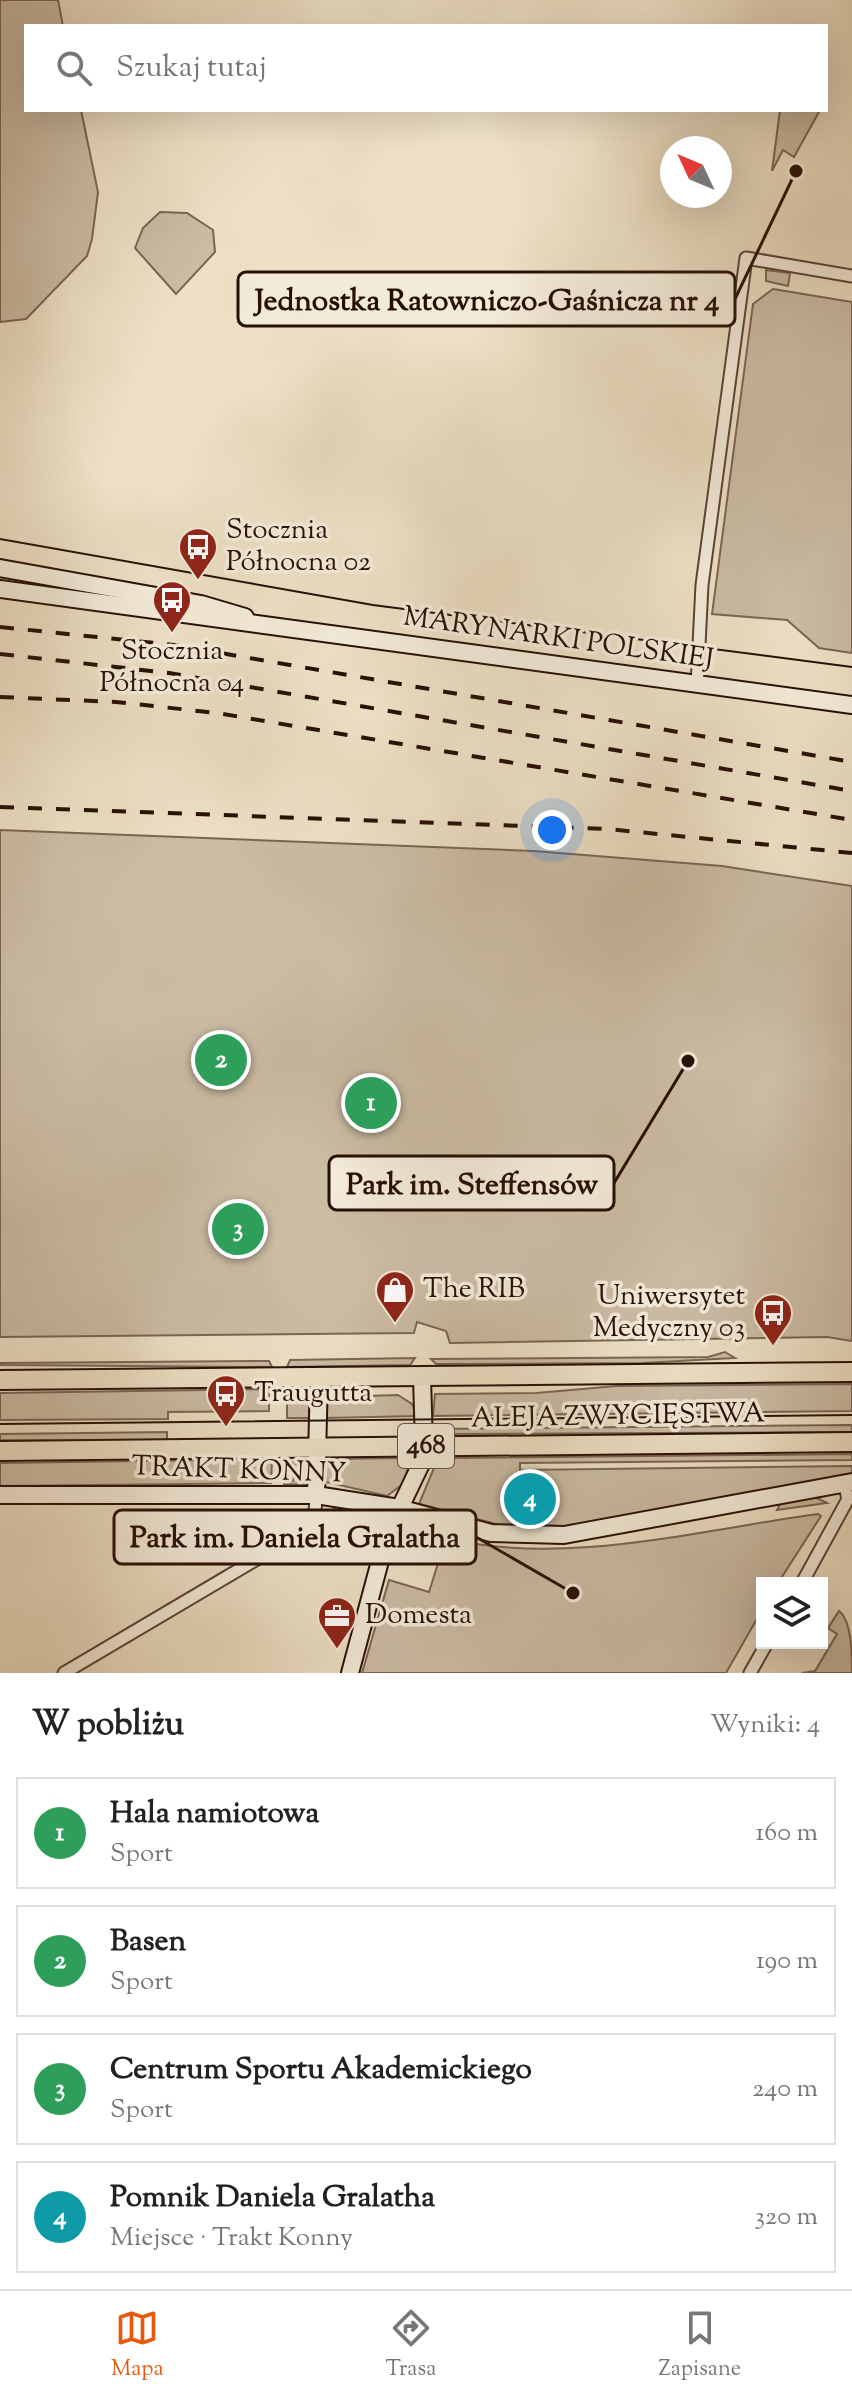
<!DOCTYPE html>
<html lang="pl">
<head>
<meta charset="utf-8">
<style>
  body { margin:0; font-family:"Sorts Mill Goudy",serif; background:#f2f2f2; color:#222 }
  .controls { position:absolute; right:24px; bottom:24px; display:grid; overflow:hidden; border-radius:0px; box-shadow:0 8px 32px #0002 }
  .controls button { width:72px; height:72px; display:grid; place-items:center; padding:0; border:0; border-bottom:2px solid #e0e0e0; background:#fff; color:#222; font:40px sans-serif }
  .compass { position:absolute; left:660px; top:136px; width:72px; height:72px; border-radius:50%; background:#fff; box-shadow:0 8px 32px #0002; rotate:314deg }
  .you { position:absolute; left:552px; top:830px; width:28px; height:28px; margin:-20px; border:6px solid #fff; border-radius:50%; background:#1a73e8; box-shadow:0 0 0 12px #1a73e833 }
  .badge { display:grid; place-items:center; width:52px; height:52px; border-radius:50%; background:#ea580c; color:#fff; font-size:26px; font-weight:700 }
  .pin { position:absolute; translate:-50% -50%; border:4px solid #fff; box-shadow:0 2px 8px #0006 }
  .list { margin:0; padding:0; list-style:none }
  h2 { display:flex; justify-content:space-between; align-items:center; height:104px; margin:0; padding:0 32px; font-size:34px }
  h2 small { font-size:26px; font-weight:400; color:#767676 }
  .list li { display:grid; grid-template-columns:52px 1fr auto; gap:24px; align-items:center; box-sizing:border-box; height:112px; margin:0 16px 16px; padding:0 16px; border:2px solid #e0e0e0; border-radius:0px }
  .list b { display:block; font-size:30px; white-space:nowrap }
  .list p { margin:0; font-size:26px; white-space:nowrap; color:#767676 }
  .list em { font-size:26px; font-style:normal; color:#767676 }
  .icon { flex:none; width:44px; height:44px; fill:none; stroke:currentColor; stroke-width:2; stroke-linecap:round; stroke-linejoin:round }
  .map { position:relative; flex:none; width:852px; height:1673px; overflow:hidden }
  .search { position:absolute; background:#fff; box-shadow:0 8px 32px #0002; left:24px; right:24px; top:24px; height:88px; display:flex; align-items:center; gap:20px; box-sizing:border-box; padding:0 28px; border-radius:0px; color:#767676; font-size:30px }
  .sheet { height:616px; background:#fff }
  nav { display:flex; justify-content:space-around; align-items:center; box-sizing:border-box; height:112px; border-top:2px solid #e0e0e0; background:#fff; font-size:22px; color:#767676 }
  nav a { display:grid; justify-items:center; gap:4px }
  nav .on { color:#ea580c }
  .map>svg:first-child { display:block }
  .green { fill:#cbbca4; stroke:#796654; stroke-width:2 }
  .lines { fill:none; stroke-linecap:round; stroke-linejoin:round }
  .street-casing { stroke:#584335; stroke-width:15 }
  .secondary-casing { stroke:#270f05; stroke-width:20 }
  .primary-casing { stroke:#270f05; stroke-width:22 }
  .street { stroke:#f3ebd9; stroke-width:11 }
  .secondary { stroke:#f3ebd9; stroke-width:16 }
  .primary { stroke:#ede0c5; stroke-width:18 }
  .tram { stroke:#270f05; stroke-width:2 }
  .rail { stroke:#270f05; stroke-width:4; stroke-dasharray:14 14; stroke-linecap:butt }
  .labels { text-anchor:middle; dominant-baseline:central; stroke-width:7; stroke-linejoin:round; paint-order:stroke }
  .shield { fill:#f3ebd9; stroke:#645145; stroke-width:2 }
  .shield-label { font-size:26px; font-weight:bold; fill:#270f05 }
  .poi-label { font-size:28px; fill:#270f05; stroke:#f3ebd9; text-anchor:start }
  .street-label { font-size:28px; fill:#270f05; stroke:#f3ebd9 }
  .leader { fill:none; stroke:#270f05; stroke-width:3 }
  .callout-dot { fill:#270f05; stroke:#f3ebd9; stroke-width:3 }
  .callout { fill:#f3ebd9; stroke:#270f05; stroke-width:3 }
  .callout-label { font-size:30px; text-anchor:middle; font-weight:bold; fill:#270f05 }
</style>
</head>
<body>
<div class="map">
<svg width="852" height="1673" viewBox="0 0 852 1673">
  <rect width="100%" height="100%" fill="#ede0c5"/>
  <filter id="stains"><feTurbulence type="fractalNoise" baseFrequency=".0025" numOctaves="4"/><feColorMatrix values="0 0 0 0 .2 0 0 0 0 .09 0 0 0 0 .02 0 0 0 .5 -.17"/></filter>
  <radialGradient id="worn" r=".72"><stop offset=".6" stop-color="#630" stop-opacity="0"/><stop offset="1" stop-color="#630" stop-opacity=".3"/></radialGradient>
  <g class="green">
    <polygon points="0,0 58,0 63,26 26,26 26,110 81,110 98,192 92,239 87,256 26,319 0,322"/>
    <polygon points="780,110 820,110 794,157 783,150 772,171"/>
    <polygon points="160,212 187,213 213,230 215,252 176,294 135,248 143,228"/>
    <polygon points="766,270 790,273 788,286 766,281"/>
    <polygon points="773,289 852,302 852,653 819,648 787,620 712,614 753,304"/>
    <polygon points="0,830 534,851 722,866 852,886 852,1341 827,1337 450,1343 446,1331 417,1322 414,1333 0,1337"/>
    <polygon points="725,1352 735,1358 642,1363 436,1364 431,1359 708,1357"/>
    <polygon points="415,1358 410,1365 287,1367 290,1360"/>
    <polygon points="269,1361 272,1367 0,1365 0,1363"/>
    <polygon points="852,1384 852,1411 433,1416 435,1394 536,1393 617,1386"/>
    <polygon points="269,1389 269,1411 168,1412 168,1419 0,1420 0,1393"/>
    <rect x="287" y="1390" width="22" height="28"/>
    <polygon points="398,1395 412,1404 418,1416 325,1418 326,1402 332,1397"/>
    <polygon points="852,1425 852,1432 433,1434 433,1429"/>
    <polygon points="167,1432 167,1441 0,1440 0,1434"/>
    <polygon points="852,1454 852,1460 520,1463 520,1470 852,1466 852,1474 567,1528 504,1526 419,1504 434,1468 449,1458"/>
    <polygon points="411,1458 403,1484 387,1496 326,1482 324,1459"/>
    <polygon points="272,1459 271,1483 0,1486 0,1463"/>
    <polygon points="285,1459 301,1466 309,1485 284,1484 284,1480 293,1481 294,1473 285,1472"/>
    <polygon points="813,1496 827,1503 777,1510 780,1504"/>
    <polygon points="337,1506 369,1512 380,1528 322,1520"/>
    <path d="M818,1514l3,2 -43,67h-16v27l-36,63h-364l27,-93 40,12 17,-54c117,29 253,-8 372,-24z"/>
    <path d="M839,1611c13,10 13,45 13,62h-50l13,-2 22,-37 -9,-6z"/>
  </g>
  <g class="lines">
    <defs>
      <g id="street">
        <polyline points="697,685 702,585 746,258 852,276"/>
        <polyline points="802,1583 848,1499 844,1483"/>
        <polyline points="64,1673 301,1533 315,1514 316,1495"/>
        <polyline points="750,1673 767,1643"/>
      </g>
      <g id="secondary">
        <polyline points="0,568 201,604 245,617"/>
        <polyline points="0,589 852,705"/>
        <polyline points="0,1495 316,1495 399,1508 491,1533 564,1535 852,1482"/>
        <polyline points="316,1495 319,1378"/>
        <polyline points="350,1673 387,1535 420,1466 424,1446 422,1377"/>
      </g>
      <g id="primary">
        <polyline points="0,1380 852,1372"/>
        <polyline points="0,1451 852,1442"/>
      </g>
    </defs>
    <use href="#street" class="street-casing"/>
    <use href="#secondary" class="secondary-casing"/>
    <use href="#primary" class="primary-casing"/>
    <use href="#street" class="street"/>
    <use href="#secondary" class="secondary"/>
    <use href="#primary" class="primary"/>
    <g class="tram">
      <polyline points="0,539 373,605 852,667"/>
      <polyline points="0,1424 852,1415"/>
    </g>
    <g class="rail">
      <polyline points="0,627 174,645 852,762"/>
      <polyline points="0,654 169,673 852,791"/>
      <polyline points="0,697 116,702 217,713 852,820"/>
      <polyline points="0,807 607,829 852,853"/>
    </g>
  </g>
  <defs>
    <symbol id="bus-pin" viewBox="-11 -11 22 30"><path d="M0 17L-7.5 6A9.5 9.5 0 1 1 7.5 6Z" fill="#8f2418" stroke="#f3ebd9"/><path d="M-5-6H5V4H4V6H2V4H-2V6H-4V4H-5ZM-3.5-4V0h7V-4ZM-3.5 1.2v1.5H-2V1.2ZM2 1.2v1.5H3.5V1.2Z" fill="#fff"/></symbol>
    <symbol id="shop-pin" viewBox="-11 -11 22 30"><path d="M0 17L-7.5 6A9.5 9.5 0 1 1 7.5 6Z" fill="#8f2418" stroke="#f3ebd9"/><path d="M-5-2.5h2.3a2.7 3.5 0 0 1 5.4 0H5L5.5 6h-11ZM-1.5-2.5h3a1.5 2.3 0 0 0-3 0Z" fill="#fff"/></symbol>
    <symbol id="office-pin" viewBox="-11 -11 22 30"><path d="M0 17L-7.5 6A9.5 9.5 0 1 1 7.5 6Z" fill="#8f2418" stroke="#f3ebd9"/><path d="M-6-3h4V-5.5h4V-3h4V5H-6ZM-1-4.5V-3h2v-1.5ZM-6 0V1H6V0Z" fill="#fff"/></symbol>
  </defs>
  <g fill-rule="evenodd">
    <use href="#bus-pin" x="176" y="525" width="44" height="60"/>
    <use href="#bus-pin" x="150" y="578" width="44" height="60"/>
    <use href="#shop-pin" x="373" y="1268" width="44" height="60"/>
    <use href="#bus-pin" x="751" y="1291" width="44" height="60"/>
    <use href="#bus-pin" x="204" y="1372" width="44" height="60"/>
    <use href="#office-pin" x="315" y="1594" width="44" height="60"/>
  </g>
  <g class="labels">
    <rect class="shield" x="398" y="1424" width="56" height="44" rx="6"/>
    <g class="shield-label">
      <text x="426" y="1446">468</text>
    </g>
    <g class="poi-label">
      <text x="226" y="531">Stocznia<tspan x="226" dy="32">Północna 02</tspan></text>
      <text x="172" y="652" text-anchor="middle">Stocznia<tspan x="172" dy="32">Północna 04</tspan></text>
      <text x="423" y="1290">The RIB</text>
      <text x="745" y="1297" text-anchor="end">Uniwersytet<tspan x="745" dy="32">Medyczny 03</tspan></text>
      <text x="254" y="1394">Traugutta</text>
      <text x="365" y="1616">Domesta</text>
    </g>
    <g class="street-label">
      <text transform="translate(558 639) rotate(8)">MARYNARKI POLSKIEJ</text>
      <text transform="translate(618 1417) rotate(-1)">ALEJA ZWYCIĘSTWA</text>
      <text transform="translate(239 1471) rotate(2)">TRAKT KONNY</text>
    </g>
  </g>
  <path class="leader" d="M796 171L735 299M688 1061L614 1183M573 1593L476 1537"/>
  <g class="callout-dot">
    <circle cx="796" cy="171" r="8"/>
    <circle cx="688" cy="1061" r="8"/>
    <circle cx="573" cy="1593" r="8"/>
  </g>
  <g class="callout">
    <rect x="238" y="272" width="497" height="54" rx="8"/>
    <rect x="329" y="1156" width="285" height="54" rx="8"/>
    <rect x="114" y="1510" width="362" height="54" rx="8"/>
  </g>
  <g class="callout-label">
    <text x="487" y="310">Jednostka Ratowniczo-Gaśnicza nr 4</text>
    <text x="472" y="1194">Park im. Steffensów</text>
    <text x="295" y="1547">Park im. Daniela Gralatha</text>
  </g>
  <rect width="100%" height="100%" filter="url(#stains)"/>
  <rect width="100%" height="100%" fill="url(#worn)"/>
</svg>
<div class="controls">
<button><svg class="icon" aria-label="layers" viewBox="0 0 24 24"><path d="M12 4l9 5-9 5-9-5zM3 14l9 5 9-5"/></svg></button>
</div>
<svg class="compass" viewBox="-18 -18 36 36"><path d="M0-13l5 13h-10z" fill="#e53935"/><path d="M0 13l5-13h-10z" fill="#767676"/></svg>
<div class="you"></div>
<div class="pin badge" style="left:371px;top:1103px;background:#2e9e5b">1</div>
<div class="pin badge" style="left:221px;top:1060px;background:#2e9e5b">2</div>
<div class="pin badge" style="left:238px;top:1229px;background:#2e9e5b">3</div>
<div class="pin badge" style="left:530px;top:1499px;background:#0f9aa8">4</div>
<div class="search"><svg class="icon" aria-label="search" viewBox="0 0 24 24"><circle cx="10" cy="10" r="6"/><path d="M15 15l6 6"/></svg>Szukaj tutaj</div>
</div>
<section class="sheet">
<h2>W pobliżu<small>Wyniki: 4</small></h2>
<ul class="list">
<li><span class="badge" style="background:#2e9e5b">1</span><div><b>Hala namiotowa</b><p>Sport</p></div><em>160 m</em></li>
<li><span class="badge" style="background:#2e9e5b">2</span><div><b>Basen</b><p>Sport</p></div><em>190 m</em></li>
<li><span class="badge" style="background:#2e9e5b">3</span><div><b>Centrum Sportu Akademickiego</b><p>Sport</p></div><em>240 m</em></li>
<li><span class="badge" style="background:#0f9aa8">4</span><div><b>Pomnik Daniela Gralatha</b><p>Miejsce · Trakt Konny</p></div><em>320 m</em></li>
</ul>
</section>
<nav>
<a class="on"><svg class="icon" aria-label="map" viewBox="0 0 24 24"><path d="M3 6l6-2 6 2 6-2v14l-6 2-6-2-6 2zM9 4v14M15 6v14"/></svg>Mapa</a>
<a><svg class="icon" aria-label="directions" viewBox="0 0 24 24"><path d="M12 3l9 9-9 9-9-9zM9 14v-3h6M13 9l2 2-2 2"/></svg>Trasa</a>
<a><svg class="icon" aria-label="saved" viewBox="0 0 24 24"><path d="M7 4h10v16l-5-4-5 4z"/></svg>Zapisane</a>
</nav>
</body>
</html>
